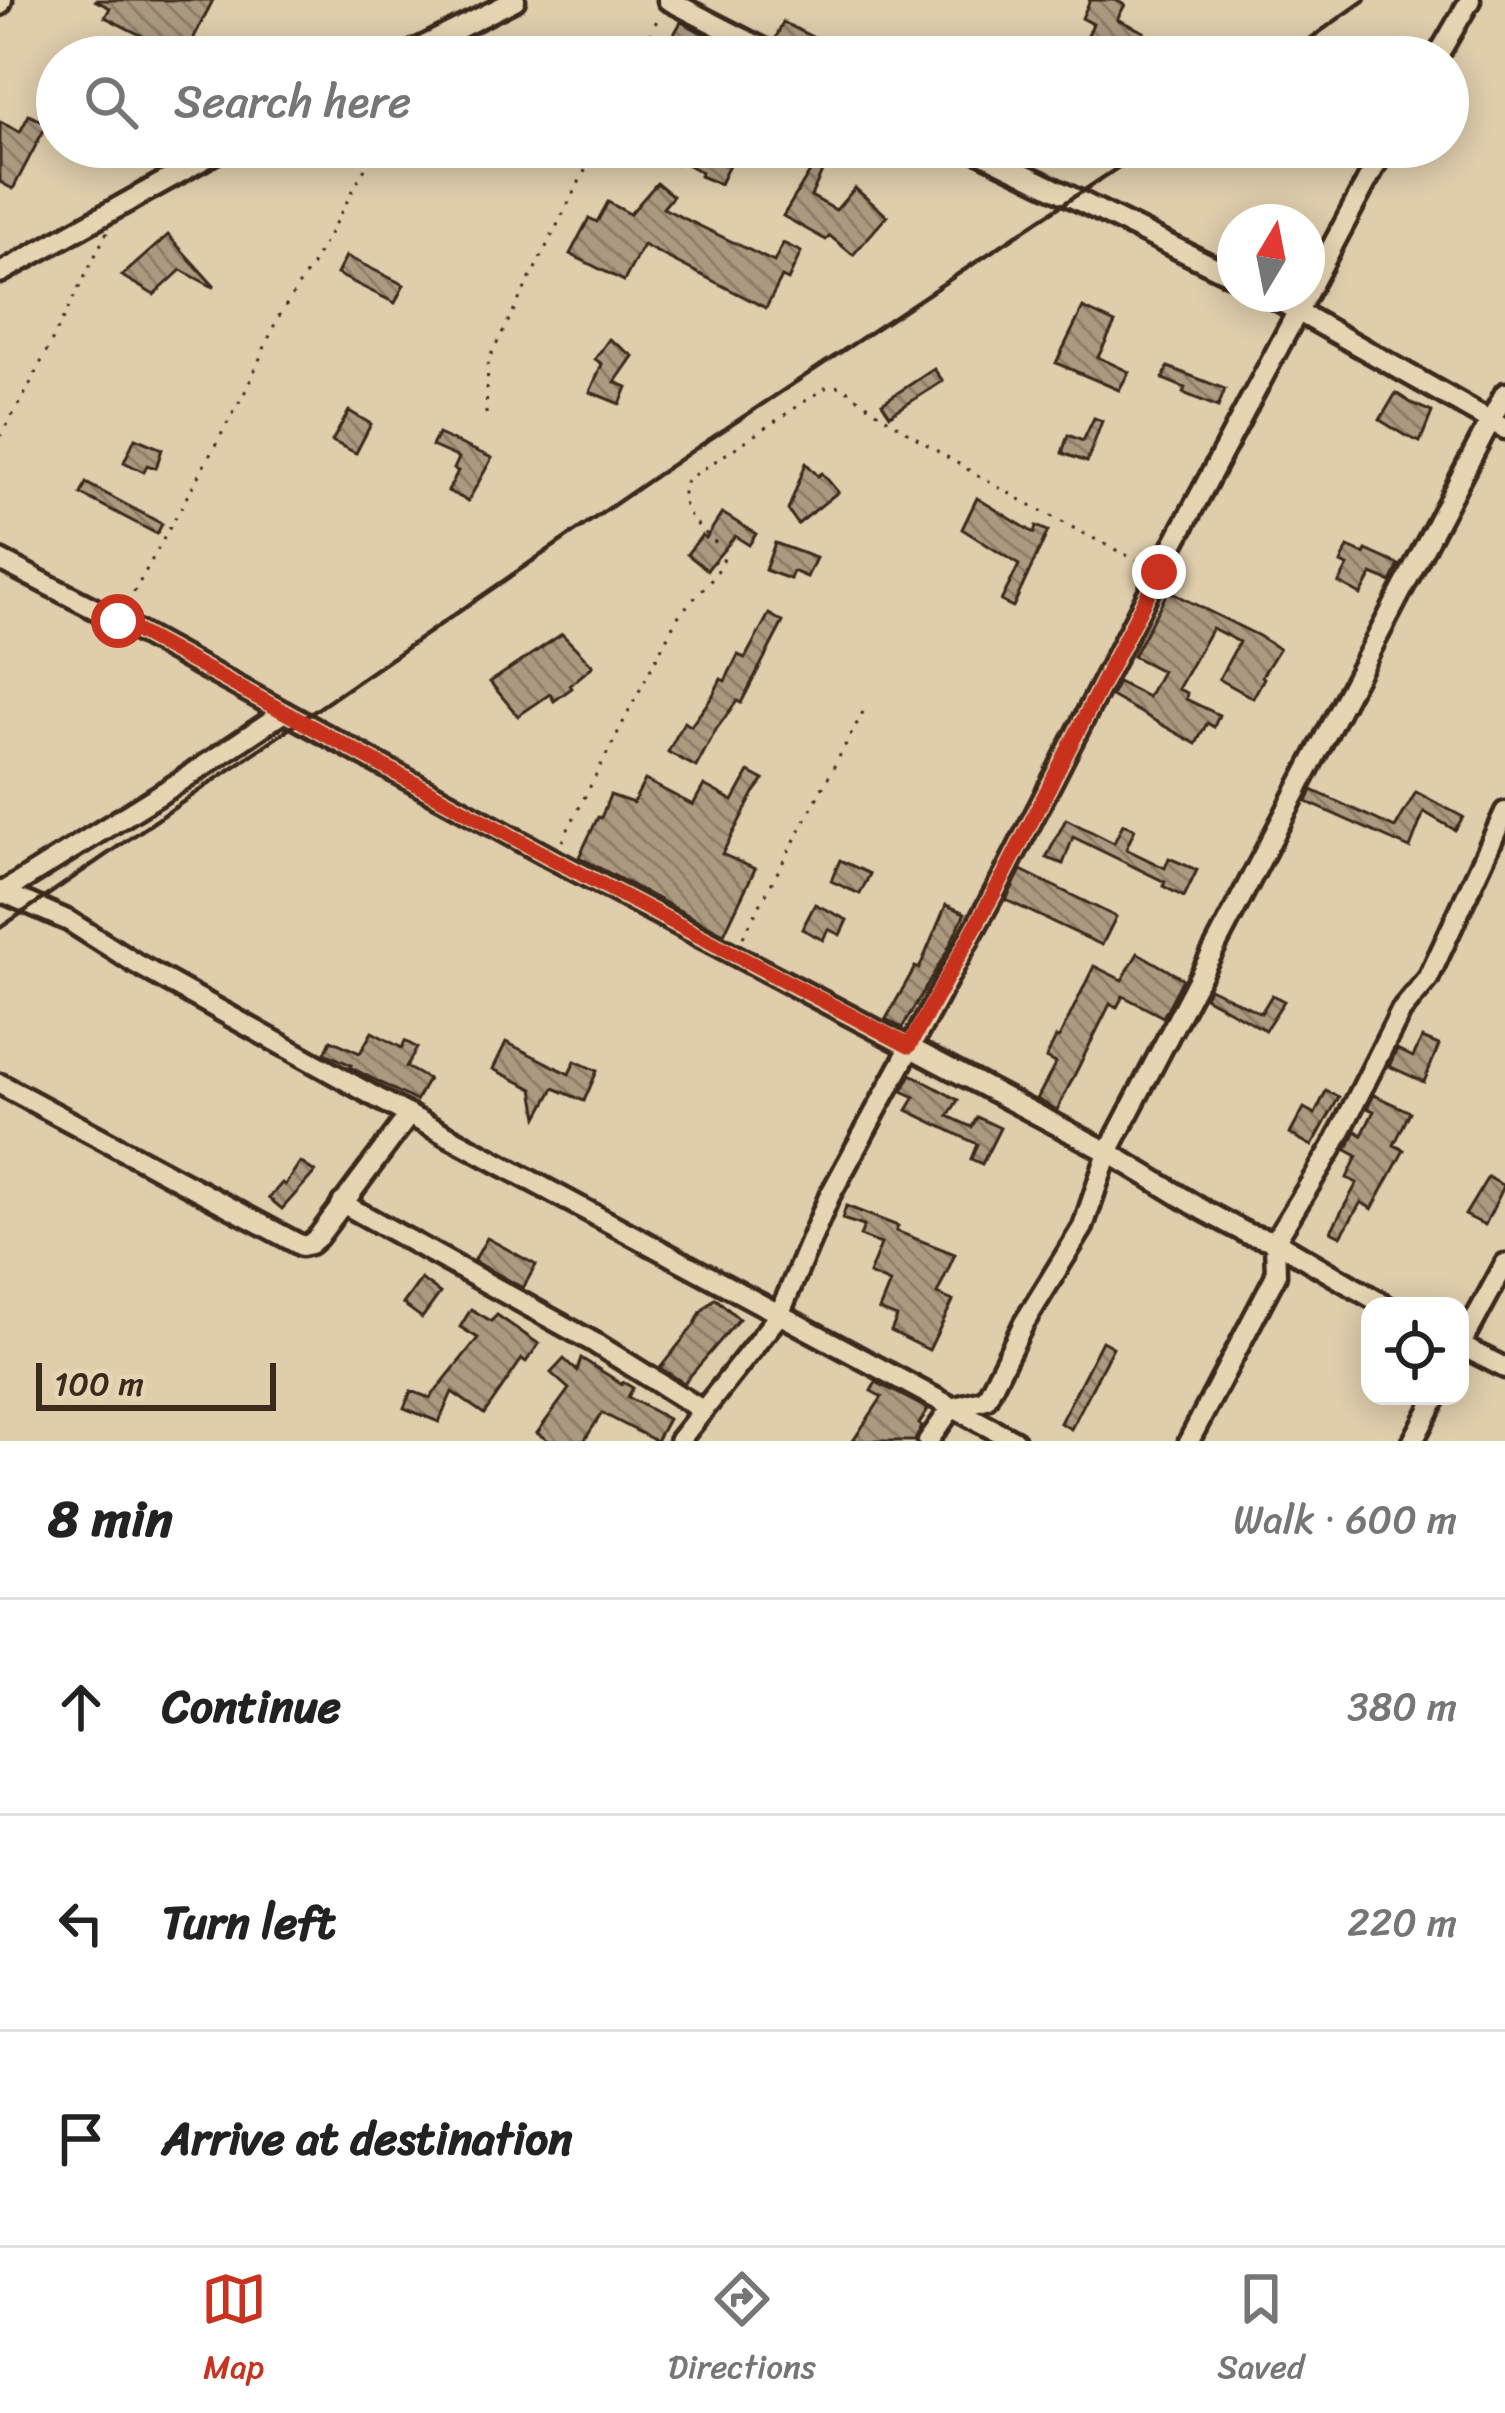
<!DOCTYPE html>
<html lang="en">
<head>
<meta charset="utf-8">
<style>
  body { margin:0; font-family:Sriracha,sans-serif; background:#f2f2f2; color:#222 }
  .controls { position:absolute; right:36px; bottom:36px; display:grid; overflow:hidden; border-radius:24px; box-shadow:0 6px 30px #0003 }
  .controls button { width:108px; height:108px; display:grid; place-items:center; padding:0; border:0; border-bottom:3px solid #e0e0e0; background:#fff; color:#222; font:60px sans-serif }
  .compass { position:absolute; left:1217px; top:204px; width:108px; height:108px; border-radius:50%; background:#fff; box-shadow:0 6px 30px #0003; rotate:10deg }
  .scale { position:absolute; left:36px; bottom:30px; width:240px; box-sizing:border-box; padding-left:12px; border:6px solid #3b2a1e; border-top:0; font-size:33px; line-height:42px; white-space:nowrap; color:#3b2a1e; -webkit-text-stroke:9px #e6d4b2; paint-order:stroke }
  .stop { position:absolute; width:36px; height:36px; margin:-27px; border:9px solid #c8321e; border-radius:50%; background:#fff }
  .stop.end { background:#c8321e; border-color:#fff; box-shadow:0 3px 12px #0008 }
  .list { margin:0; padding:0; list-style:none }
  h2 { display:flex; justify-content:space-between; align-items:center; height:156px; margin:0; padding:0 48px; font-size:51px }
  h2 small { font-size:39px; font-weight:400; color:#767676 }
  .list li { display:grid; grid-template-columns:78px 1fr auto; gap:36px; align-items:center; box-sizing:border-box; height:216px; padding:0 48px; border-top:3px solid #e0e0e0 }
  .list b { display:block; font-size:45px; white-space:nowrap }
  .list em { font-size:39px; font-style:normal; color:#767676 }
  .icon { flex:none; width:66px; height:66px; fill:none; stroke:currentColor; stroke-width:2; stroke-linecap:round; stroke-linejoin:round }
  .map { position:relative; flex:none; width:1505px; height:1441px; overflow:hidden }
  .search { position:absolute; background:#fff; box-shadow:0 6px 30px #0003; left:36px; right:36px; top:36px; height:132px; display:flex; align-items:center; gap:30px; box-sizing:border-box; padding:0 42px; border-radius:66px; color:#767676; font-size:45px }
  .sheet { height:804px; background:#fff }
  nav { display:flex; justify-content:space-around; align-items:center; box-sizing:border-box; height:168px; border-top:3px solid #e0e0e0; background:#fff; font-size:33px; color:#767676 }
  nav a { display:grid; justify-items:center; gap:6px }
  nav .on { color:#c8321e }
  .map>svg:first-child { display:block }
  .building { fill:url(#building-back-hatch); stroke:#3b2a1e; stroke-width:3 }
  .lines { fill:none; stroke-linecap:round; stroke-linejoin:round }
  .minor-casing { stroke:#3b2a1e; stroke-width:27 }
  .path { stroke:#3b2a1e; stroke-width:3; stroke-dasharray:3 9; stroke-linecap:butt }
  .minor { stroke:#e6d4b2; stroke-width:18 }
  .rail { stroke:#3b2a1e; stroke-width:4.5 }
  .route { stroke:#c8321e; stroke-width:15 }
</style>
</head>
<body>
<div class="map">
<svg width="1505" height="1441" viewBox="0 0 1505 1441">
  <defs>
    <pattern id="building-back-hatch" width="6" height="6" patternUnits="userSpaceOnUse" patternTransform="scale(3)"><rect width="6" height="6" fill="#ac9a80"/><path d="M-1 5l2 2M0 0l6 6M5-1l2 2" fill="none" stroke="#8d7e68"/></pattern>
  </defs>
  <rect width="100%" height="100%" fill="#dfcdac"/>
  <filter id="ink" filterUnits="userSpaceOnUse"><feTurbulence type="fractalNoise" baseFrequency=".00833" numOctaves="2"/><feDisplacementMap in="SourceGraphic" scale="24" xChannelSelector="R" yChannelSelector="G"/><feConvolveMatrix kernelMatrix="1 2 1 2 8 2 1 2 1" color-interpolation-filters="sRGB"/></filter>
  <g filter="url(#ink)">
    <g class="building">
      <polygon points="94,0 213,0 184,57 105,17 110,8"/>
      <polygon points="1090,0 1115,0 1125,5 1117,19 1144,32 1137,46 1143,50 1135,57 1127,57 1087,37 1093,24 1082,18"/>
      <polygon points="681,22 749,57 716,57 673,36"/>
      <polygon points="783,22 824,43 816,57 792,57 790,49 775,40"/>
      <polygon points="29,115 47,124 13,189 0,182 0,122 20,132"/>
      <polygon points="649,147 723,147 714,159 729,165 720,184 700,176 701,172 679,160 676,164"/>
      <polygon points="819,157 827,161 811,196 836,210 855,188 887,216 853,255 830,236 826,240 783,216"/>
      <polygon points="657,183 673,196 663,208 774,262 783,243 801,252 788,280 782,277 766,308 643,245 624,281 570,254 589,218 597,222 608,202 630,214"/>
      <polygon points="168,235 214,286 213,287 181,270 154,295 122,276"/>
      <polygon points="346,256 404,285 395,303 337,274"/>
      <polygon points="1083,308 1115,323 1098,357 1129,372 1119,390 1056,363"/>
      <polygon points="609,339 633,356 615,382 627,387 620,404 590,392 602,364 595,359"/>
      <polygon points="1168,367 1225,389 1218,407 1183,393 1185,388 1163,379"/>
      <polygon points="934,369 943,381 890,415 882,403"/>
      <polygon points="1396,393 1411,403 1432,412 1420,442 1404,435 1380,420"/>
      <polygon points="349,411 371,424 356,453 332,441"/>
      <polygon points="1094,418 1102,421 1087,462 1062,453 1068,435 1083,441"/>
      <polygon points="438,434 492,458 468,501 448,491 458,471 454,469 459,458 432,446"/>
      <polygon points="135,438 162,449 156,468 147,465 144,472 124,462"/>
      <polygon points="806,463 818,476 822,473 838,492 798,524 788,510"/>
      <polygon points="86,483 162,524 157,534 81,494"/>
      <polygon points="977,498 1034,533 1036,526 1048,531 1013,607 1001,601 1019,565 962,529"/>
      <polygon points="722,513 756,534 749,545 735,536 707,570 687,554 702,535 706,538"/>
      <polygon points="775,543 816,558 807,577 793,571 790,579 765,570"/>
      <polygon points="1348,547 1364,554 1366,550 1399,565 1391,582 1372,574 1361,595 1339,583 1348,566 1341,563"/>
      <polygon points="1168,591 1259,636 1279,649 1262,676 1264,678 1253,698 1219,679 1239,642 1212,628 1178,689 1187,693 1186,699 1219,715 1214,727 1207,723 1196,744 1111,696 1118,682 1148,697 1162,671 1133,656"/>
      <polygon points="769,614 783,622 741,703 737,701 717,728 696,767 668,752 684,722 691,726 712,697 721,679 725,681 738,655 745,658"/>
      <polygon points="562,634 593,666 570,685 572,688 554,701 550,694 518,716 490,682"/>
      <polygon points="749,772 764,780 754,793 722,854 755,869 724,934 579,857 598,817 601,818 610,795 633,803 645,780 693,805 704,785 733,801"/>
      <polygon points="1312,790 1395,828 1416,792 1463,817 1455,830 1424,812 1410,848 1307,802"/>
      <polygon points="1066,819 1114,843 1123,824 1135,829 1126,849 1165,868 1169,858 1197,870 1184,897 1163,886 1165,882 1073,837 1063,864 1046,858"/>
      <polygon points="840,860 870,874 860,894 831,881"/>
      <polygon points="1021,870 1116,917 1102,945 1006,900"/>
      <polygon points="815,904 847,920 840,935 828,929 823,940 802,929"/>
      <polygon points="946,905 965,913 947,951 902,1028 886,1019 915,967 919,969"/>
      <polygon points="1138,953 1183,979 1163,1017 1123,996 1117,1007 1110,1004 1057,1110 1037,1099 1056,1063 1046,1058 1056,1037 1059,1038 1094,966 1122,980"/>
      <polygon points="1209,988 1261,1013 1272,995 1284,1001 1265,1030 1205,997"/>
      <polygon points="372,1032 402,1048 405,1041 417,1048 406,1067 428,1079 416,1101 350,1067 351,1065 325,1053 331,1040 360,1053"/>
      <polygon points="1422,1038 1439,1045 1424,1082 1389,1066 1397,1049 1413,1057"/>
      <polygon points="506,1042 569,1074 575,1061 597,1071 584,1101 554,1088 538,1117 533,1089 493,1069"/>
      <polygon points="911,1074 958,1100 948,1116 972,1127 977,1117 1000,1128 982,1164 971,1159 977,1144 907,1110 915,1097 902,1091"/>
      <polygon points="1326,1091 1339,1097 1312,1146 1290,1134 1304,1108 1315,1114"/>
      <polygon points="1374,1095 1410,1112 1394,1145 1404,1150 1372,1209 1361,1202 1341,1236 1331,1231 1357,1183 1347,1178 1357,1156 1346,1150 1356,1131 1362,1135 1374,1111 1367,1108"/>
      <polygon points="300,1162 315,1172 282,1209 269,1198 282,1183 285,1185"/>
      <polygon points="1488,1177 1504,1186 1485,1225 1465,1215"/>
      <polygon points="846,1206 898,1226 896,1231 955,1254 937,1294 953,1301 929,1350 891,1331 897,1317 879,1310 890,1283 869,1274 881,1244 860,1236 864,1226 842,1219"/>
      <polygon points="487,1238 536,1265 523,1288 474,1261"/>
      <polygon points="421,1279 440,1293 422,1318 403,1304"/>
      <polygon points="715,1298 739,1319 684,1383 660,1368 695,1324 701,1312"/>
      <polygon points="471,1309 491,1321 497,1315 539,1344 526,1362 522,1359 484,1414 452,1392 439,1422 404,1408 411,1391 430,1398 478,1338 460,1327"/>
      <polygon points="1102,1341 1113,1347 1071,1429 1060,1423"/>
      <polygon points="581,1358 622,1384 623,1382 633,1388 628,1397 668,1419 656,1441 602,1413 584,1441 549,1441 537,1433 569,1389 551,1373 564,1359 577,1371"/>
      <polygon points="876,1382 928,1409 919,1424 922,1426 915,1441 853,1441 882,1397 871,1391"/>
    </g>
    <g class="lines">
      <defs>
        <g id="minor">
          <polyline points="668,0 779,57"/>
          <polyline points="0,5 2,0"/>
          <polyline points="402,57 515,0"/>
          <polyline points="1437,57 1470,0"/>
          <polyline points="969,147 1235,277"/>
          <polyline points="0,273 226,147"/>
          <polyline points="1267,294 1505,429"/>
          <polyline points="0,560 118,621 553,859 1108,1152 1203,1210 1248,1234 1275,1241 1386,1306"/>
          <polyline points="0,891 69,921 135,963 370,1094 1015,1441"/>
          <polyline points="0,894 178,783 284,712"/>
          <polyline points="0,1084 302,1246 310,1244 318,1237 409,1115"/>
          <polyline points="342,1203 595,1343 702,1410"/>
          <polyline points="1460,1345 1505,1368"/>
          <polyline points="1460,1347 1505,1264"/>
          <polyline points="679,1441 779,1315 829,1197 1005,873 1159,572 1385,147"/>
          <polyline points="928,1441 952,1408 986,1399 1024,1323 1083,1227 1108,1152 1505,393"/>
          <polyline points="1189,1441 1276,1275 1275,1241 1332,1148 1401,1011 1428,979 1505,812"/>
          <polyline points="1413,1441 1437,1396"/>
        </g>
      </defs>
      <use href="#minor" class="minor-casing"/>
      <g class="path">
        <polyline points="641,57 660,13"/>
        <polyline points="486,414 488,365 491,355 597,147"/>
        <polyline points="0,437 26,392 107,232"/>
        <polyline points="128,603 247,388 277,319 312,265 377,147"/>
        <path d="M562,841l115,-223c17,-23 42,-38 49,-67 -20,-17 -55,-43 -39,-71l138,-92 16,-2c93,69 197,125 301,177"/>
        <polyline points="743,937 863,712"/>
      </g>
      <use href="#minor" class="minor"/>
      <g class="rail">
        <polyline points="1284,57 1365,0"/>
        <polyline points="0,928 692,451 1149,147"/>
      </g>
    </g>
  </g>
  <g class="lines" filter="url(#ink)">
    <polyline class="route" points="118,621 553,859 909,1046 1005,873 1159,572"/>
  </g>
</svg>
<div class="controls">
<button><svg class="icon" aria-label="locate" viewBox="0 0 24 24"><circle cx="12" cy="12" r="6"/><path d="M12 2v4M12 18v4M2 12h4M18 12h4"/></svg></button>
</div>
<svg class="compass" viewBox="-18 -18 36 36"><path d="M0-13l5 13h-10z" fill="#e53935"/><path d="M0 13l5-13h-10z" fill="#767676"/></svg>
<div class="scale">100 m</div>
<div class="stop" style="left:118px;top:621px"></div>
<div class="stop end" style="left:1159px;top:572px"></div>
<div class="search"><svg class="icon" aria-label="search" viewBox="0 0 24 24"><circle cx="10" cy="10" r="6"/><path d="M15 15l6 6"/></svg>Search here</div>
</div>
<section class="sheet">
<h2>8 min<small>Walk · 600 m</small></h2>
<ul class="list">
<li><svg class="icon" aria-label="ahead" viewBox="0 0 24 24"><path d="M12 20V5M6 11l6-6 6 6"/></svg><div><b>Continue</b></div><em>380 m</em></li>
<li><svg class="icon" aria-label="left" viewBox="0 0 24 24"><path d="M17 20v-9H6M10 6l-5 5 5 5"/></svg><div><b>Turn left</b></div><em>220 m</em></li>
<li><svg class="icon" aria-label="arrive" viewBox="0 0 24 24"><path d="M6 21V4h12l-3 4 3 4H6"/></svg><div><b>Arrive at destination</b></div></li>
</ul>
</section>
<nav>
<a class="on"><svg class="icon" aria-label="map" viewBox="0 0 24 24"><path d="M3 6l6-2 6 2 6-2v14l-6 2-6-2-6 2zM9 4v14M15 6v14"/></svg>Map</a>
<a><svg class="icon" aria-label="directions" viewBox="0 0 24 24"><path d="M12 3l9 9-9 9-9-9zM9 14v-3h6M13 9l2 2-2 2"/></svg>Directions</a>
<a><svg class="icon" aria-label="saved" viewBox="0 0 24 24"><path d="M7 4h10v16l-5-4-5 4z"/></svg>Saved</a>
</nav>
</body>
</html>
